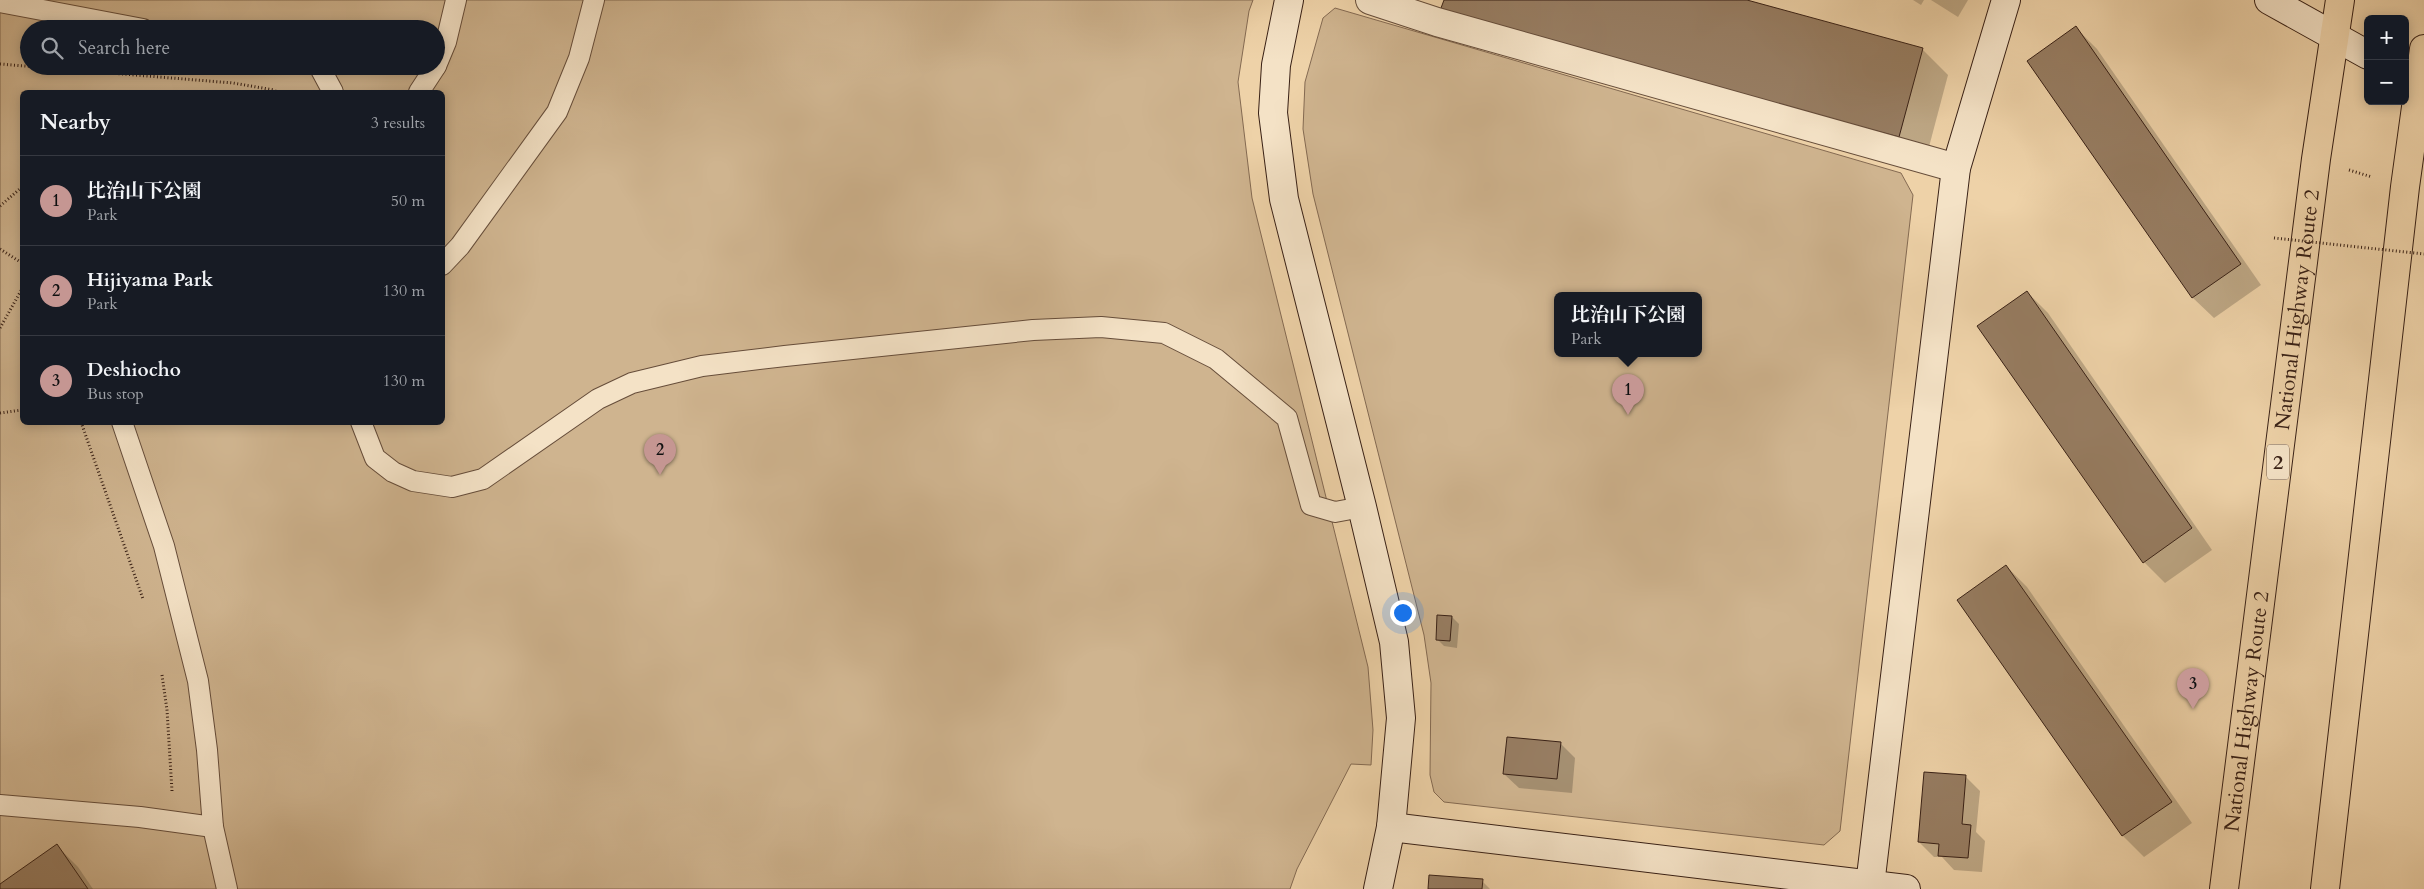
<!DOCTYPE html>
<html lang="en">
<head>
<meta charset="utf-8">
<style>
  body { margin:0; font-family:Cardo,"Noto Serif JP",serif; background:#242831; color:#f1f3f6 }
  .controls { position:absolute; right:15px; top:15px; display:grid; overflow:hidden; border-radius:8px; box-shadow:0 2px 12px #0003 }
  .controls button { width:45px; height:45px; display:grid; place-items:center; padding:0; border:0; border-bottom:1px solid #363941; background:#171b24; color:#f1f3f6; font:25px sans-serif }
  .you { position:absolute; left:1402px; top:612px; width:18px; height:18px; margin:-12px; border:4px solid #fff; border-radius:50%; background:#1a73e8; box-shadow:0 0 0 8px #1a73e833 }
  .badge { display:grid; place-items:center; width:32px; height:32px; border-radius:50%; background:#c59692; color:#111; font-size:16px; font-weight:700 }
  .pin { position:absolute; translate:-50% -41px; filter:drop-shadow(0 1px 2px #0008) }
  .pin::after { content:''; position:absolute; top:26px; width:18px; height:15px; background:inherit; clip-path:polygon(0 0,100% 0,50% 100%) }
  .popup { position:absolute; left:1554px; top:292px; width:148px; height:65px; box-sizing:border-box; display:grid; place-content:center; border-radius:8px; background:#171b24; filter:drop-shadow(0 1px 4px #0005); font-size:16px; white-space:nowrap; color:#9ea1a6 }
  .popup b { font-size:19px; color:#f1f3f6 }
  .popup::after { content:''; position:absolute; left:50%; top:100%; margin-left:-10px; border:10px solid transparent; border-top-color:#171b24 }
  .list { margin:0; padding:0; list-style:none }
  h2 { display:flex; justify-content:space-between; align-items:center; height:65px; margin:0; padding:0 20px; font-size:21px }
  h2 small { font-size:16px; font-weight:400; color:#9ea1a6 }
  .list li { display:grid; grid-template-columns:32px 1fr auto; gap:15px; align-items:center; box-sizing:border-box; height:90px; padding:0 20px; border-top:1px solid #363941 }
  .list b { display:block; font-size:19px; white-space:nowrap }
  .list p { margin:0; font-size:16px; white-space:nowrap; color:#9ea1a6 }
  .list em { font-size:16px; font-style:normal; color:#9ea1a6 }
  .icon { flex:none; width:28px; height:28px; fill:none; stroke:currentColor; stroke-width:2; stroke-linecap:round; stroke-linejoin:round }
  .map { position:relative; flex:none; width:2424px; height:889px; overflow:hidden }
  .search { position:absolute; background:#171b24; box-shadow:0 2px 12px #0003; left:20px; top:20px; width:425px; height:55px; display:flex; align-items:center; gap:12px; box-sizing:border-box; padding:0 18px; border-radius:28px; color:#9ea1a6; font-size:19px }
  .panel { position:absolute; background:#171b24; box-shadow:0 2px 12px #0003; left:20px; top:90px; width:425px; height:335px; border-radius:8px }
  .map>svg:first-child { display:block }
  .green { fill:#cfb48f; stroke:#846a52; fill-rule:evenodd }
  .shadow { fill:#0003 }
  .building { fill:#977d62; stroke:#392116 }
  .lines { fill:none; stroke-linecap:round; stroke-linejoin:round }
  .lane-casing { stroke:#664d3a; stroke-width:22 }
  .street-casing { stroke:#664d3a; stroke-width:30 }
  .secondary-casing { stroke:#392116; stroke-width:30 }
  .highway-casing { stroke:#392116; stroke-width:30 }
  .path { stroke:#392116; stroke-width:3; stroke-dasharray:1 2.5; stroke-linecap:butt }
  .lane { stroke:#f4e2c6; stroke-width:20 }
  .street { stroke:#f4e2c6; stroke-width:28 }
  .secondary { stroke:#f4e2c6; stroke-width:28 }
  .highway { stroke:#eed2a8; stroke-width:28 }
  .path-bridge { stroke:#392116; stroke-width:3; stroke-dasharray:1 2.5; stroke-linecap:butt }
  .labels { text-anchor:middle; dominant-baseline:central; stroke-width:4.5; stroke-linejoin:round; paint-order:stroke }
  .shield { fill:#f4e2c6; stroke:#715b4b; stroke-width:1 }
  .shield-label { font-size:20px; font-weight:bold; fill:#392116 }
  .street-label { font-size:21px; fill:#392116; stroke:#f4e2c6 }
</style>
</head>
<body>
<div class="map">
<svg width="2424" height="889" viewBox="0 0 2424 889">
  <rect width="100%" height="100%" fill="#eed2a8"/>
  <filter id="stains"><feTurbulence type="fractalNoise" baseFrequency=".004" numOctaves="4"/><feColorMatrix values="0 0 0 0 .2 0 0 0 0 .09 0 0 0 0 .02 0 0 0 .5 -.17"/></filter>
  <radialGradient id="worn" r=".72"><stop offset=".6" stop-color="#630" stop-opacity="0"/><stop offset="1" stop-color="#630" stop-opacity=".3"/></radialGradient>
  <g class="green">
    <path d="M0,0h1253l-4,11 -11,71 14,116 116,469 5,63 -2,35 -20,-1 -54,105 -7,20h-1290zM29,29h407v37h-407zM22,92h420v330h-420z"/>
    <path d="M1335,8l566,165 12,22 -73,636 -16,14 -380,-43 -10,-10 -4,-17 1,-92 -7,-48 -111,-441 -10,-65 2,-47 18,-64zM1558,296h140v58h-140z"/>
  </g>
  <g class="shadow">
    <polygon points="1446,0 1742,0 1922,49 1948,75 1925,162 1469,34 1443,8"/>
    <polygon points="1913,0 1924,0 1921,5"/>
    <polygon points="1931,0 1968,0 1958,17"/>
    <polygon points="2076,28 2097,49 2261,285 2214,318 2193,298 2028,61"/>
    <polygon points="2027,292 2048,313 2212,550 2165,583 2144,562"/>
    <polygon points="2006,566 2027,587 2192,823 2144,857 2123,836 1959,600"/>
    <polygon points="1452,617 1459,624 1457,648 1444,646 1437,639"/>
    <polygon points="1560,743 1575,758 1572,793 1519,788 1504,774"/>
    <polygon points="1965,776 1980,791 1976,832 1985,841 1982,872 1954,870 1942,857 1934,857 1919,842"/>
    <polygon points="57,846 78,867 93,889 0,889 0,886"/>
    <polygon points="1482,881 1490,889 1429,889"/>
  </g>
  <g class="building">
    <polygon points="1444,0 1747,0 1923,48 1899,137 1471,23 1441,8"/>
    <polygon points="2076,26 2241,264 2192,298 2027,61"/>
    <polygon points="2027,291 2192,528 2143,563 1977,326"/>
    <polygon points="2006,565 2172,802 2122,836 1957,600"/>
    <polygon points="1437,615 1452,616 1450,641 1436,640"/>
    <polygon points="1507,737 1561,742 1557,779 1503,774"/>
    <polygon points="1924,772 1966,775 1962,824 1971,825 1968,858 1938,856 1939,844 1918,842"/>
    <polygon points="57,844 88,889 0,889 0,884"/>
    <polygon points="1429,875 1483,879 1482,889 1428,889"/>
  </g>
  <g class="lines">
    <defs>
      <g id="lane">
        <polyline points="0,2 143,29"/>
        <polyline points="319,66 333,92"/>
        <polyline points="436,66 446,42 456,0"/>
        <polyline points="419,92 436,66"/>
        <polyline points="442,265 460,246 557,112 579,58 594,0"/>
        <polyline points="122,422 164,546 198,681 207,750 213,827 227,889"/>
        <polyline points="361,422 375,458 393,472 413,481 452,487 483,479 598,399 632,383 702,366 785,356 1033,330 1101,327 1164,333 1216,359 1287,418 1311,505 1335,512 1362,507"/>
        <polyline points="0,805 140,817 213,827"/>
      </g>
      <polyline id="street" points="1370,0 1437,22 1956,168"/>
      <g id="secondary">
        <polyline points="1289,0 1276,65 1273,113 1284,199 1362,507 1394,642 1401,718 1391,827 1378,889"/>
        <polyline points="2269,0 2368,55"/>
        <polyline points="1391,827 1906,889"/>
        <polyline points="1870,885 1956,168 2006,0"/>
      </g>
      <g id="highway">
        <path id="s1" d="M2224,889l92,-730 24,-159"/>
        <polyline points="2325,889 2405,187 2424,49"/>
      </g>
    </defs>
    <use href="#lane" class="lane-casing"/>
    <use href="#street" class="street-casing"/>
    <use href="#secondary" class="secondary-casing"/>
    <use href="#highway" class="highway-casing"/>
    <g class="path">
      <polyline points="0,64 233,83 274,90 277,92"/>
      <polyline points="2349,170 2372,177"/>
      <polyline points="0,206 22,187"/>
      <polyline points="0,249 22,263"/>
      <polyline points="0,328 22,289"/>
      <polyline points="0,413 22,410"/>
      <polyline points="81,422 143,599"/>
      <polyline points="162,675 167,710 172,791"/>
    </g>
    <use href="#lane" class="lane"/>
    <use href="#street" class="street"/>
    <use href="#secondary" class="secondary"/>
    <use href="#highway" class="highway"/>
    <polyline class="path-bridge" points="2274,238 2424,254"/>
  </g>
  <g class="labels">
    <rect class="shield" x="2267" y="444.5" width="22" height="35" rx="4"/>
    <g class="shield-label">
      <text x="2278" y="462">2</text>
    </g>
    <g class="street-label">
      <text stroke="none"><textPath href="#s1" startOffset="584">National Highway Route 2</textPath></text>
      <text stroke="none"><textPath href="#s1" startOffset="179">National Highway Route 2</textPath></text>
    </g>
  </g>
  <rect width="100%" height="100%" filter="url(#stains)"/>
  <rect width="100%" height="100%" fill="url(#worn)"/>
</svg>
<div class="controls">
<button>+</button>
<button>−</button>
</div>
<div class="you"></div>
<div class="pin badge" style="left:1628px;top:415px">1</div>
<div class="popup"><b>比治山下公園</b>Park</div>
<div class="pin badge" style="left:660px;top:475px">2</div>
<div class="pin badge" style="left:2193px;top:709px">3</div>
<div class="search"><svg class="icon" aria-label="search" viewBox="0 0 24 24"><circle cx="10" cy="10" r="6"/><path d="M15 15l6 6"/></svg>Search here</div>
<section class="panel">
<h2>Nearby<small>3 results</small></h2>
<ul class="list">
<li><span class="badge">1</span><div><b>比治山下公園</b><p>Park</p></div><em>50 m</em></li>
<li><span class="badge">2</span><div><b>Hijiyama Park</b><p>Park</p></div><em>130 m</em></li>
<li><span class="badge">3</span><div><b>Deshiocho</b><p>Bus stop</p></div><em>130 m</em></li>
</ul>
</section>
</div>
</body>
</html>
